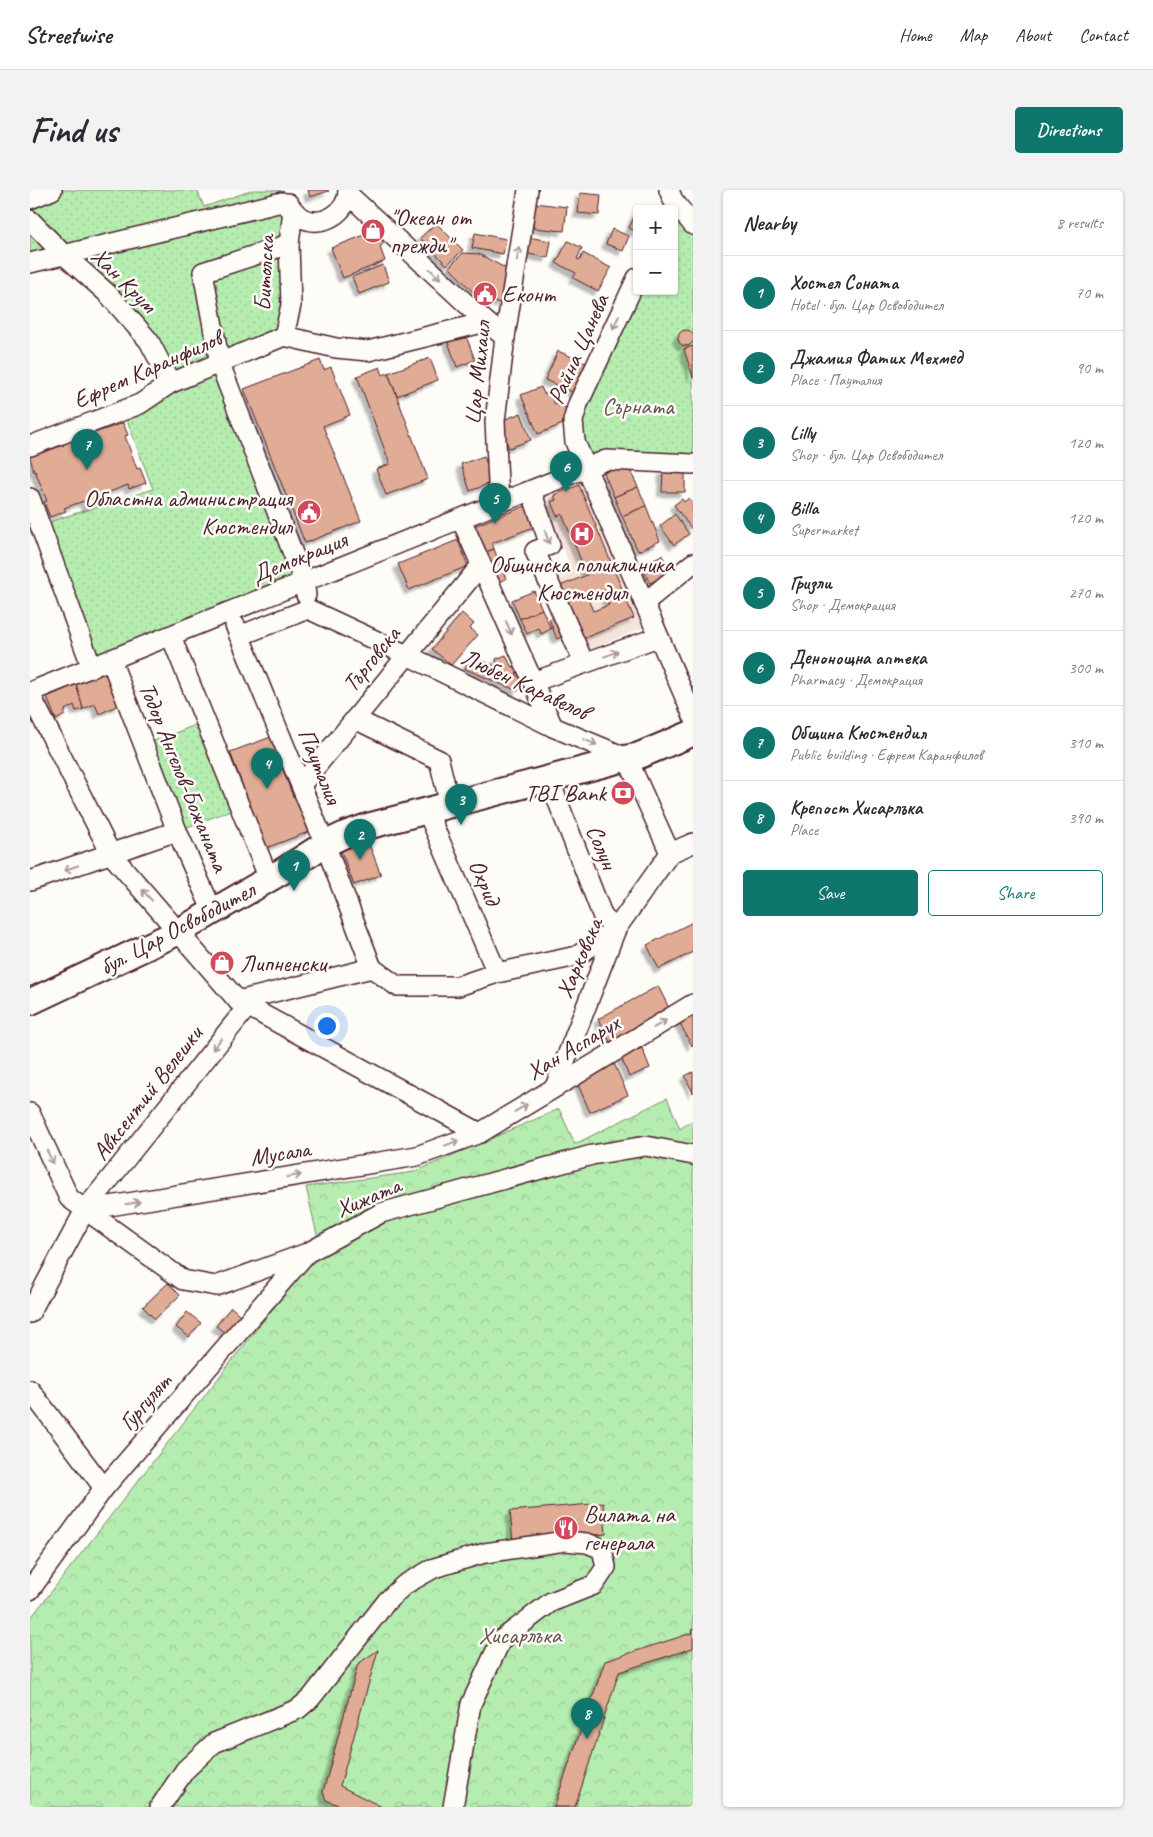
<!DOCTYPE html>
<html lang="en">
<head>
<meta charset="utf-8">
<style>
  body { margin:0; font-family:Caveat,sans-serif; background:#f2f2f3; color:#2b2b33 }
  .controls { position:absolute; right:15px; top:15px; display:grid; overflow:hidden; border-radius:5px; box-shadow:0 1px 4px #0004 }
  .controls button { width:45px; height:45px; display:grid; place-items:center; padding:0; border:0; border-bottom:1px solid #e1e1e2; background:#fff; color:#2b2b33; font:25px sans-serif }
  .you { position:absolute; left:296px; top:835px; width:18px; height:18px; margin:-12px; border:4px solid #fff; border-radius:50%; background:#1a73e8; box-shadow:0 0 0 8px #1a73e833 }
  .badge { display:grid; place-items:center; width:32px; height:32px; border-radius:50%; background:#0f766e; color:#fff; font-size:16px; font-weight:700 }
  .pin { position:absolute; translate:-50% -41px; filter:drop-shadow(0 1px 2px #0008) }
  .pin::after { content:''; position:absolute; top:26px; width:18px; height:15px; background:inherit; clip-path:polygon(0 0,100% 0,50% 100%) }
  .list { margin:0; padding:0; list-style:none }
  h2 { display:flex; justify-content:space-between; align-items:center; height:65px; margin:0; padding:0 20px; font-size:21px }
  h2 small { font-size:16px; font-weight:400; color:#7c7c81 }
  .list li { display:grid; grid-template-columns:32px 1fr auto; gap:15px; align-items:center; box-sizing:border-box; height:75px; padding:0 20px; border-top:1px solid #e1e1e2 }
  .list b { display:block; font-size:19px; white-space:nowrap }
  .list p { margin:0; font-size:16px; white-space:nowrap; color:#7c7c81 }
  .list em { font-size:16px; font-style:normal; color:#7c7c81 }
  .actions { display:flex; gap:10px; padding:15px 20px }
  .actions a { flex:1; padding:11px 0; border:1px solid #0f766e; border-radius:5px; text-align:center; font-size:18px; color:#0f766e }
  .actions .main { background:#0f766e; color:#fff }
  .map { position:relative; flex:none; width:663px; height:1617px; overflow:hidden; border-radius:5px }
  header { display:flex; align-items:center; gap:30px; box-sizing:border-box; height:70px; padding:0 25px; background:#fff; border-bottom:1px solid #e1e1e2 }
  header strong { font-size:24px }
  nav { display:flex; gap:28px; margin-inline-start:auto; font-size:18px }
  .intro { display:flex; align-items:center; justify-content:space-between; box-sizing:border-box; height:120px; padding:0 30px }
  h1 { margin:0; font-size:35px }
  .button { padding:12px 22px; border-radius:5px; background:#0f766e; color:#fff; font-size:18px; font-weight:700 }
  main { display:flex; gap:30px; padding:0 30px }
  aside { flex:1; background:#fff; border-radius:5px; box-shadow:0 1px 4px #0004 }
  .map>svg:first-child { display:block }
  .built { fill:#f5e4da }
  .grass { fill:url(#grass-dots); stroke:#80866e }
  .forest { fill:url(#forest-crowns); stroke:#80866e }
  .building { fill:#e1ac95; stroke:#4a1f2b; fill-rule:evenodd; filter:url(#shadow) }
  .lines { fill:none; stroke-linecap:round; stroke-linejoin:round }
  .minor-casing { stroke:#4a1f2b; stroke-width:22 }
  .major-casing { stroke:#4a1f2b; stroke-width:29 }
  .minor { stroke:#fdfcf7; stroke-width:19 }
  .major { stroke:#fdfcf7; stroke-width:25 }
  .oneway { stroke:#ac999b }
  .labels { text-anchor:middle; dominant-baseline:central; stroke-width:5; stroke-linejoin:round; paint-order:stroke }
  .poi-label { font-size:24px; fill:#4a1f2b; stroke:#fdfcf7; text-anchor:start }
  .street-label { font-size:24px; fill:#4a1f2b; stroke:#fdfcf7 }
  .park-label { font-size:24px; fill:#65524c; stroke:#fdfcf7 }
</style>
</head>
<body>
<header>
<strong>Streetwise</strong>
<nav><a>Home</a><a>Map</a><a>About</a><a>Contact</a></nav>
</header>
<div class="intro"><h1>Find us</h1><a class="button">Directions</a></div>
<main>
<div class="map">
<svg width="663" height="1617" viewBox="0 0 663 1617">
  <defs>
    <pattern id="grass-dots" width="8" height="8" patternUnits="userSpaceOnUse" patternTransform="scale(1.25)"><rect width="8" height="8" fill="#b5edb0"/><path d="M2 2h.1M6 6h.1" fill="none" stroke="#9dcb98" stroke-width="1.8" stroke-linecap="round"/></pattern>
    <pattern id="forest-crowns" width="20" height="18" patternUnits="userSpaceOnUse" patternTransform="scale(1.25)"><rect width="20" height="18" fill="#b5edb0"/><path d="M2 6a3 3 0 1 1 6 0M12 15a3 3 0 1 1 6 0" fill="none" stroke="#9dcb98"/></pattern>
    <filter id="shadow"><feDropShadow dx="-4.5" dy="4.5" stdDeviation="1" flood-color="#0004"/></filter>
  </defs>
  <rect width="100%" height="100%" fill="#fdfcf7"/>
  <filter id="ink" filterUnits="userSpaceOnUse"><feTurbulence type="fractalNoise" baseFrequency=".02" numOctaves="2"/><feDisplacementMap in="SourceGraphic" scale="10" xChannelSelector="R" yChannelSelector="G"/><feConvolveMatrix kernelMatrix="1 2 1 2 8 2 1 2 1" color-interpolation-filters="sRGB"/></filter>
  <g filter="url(#ink)">
    <polygon class="built" points="555,288 615,437 554,462 525,391 543,383 511,305"/>
    <g class="grass">
      <polygon points="24,0 167,0 174,17 223,0 250,0 259,54 254,146 141,193 119,151 33,64 0,73 0,9"/>
      <polygon points="644,19 663,36 663,274 556,279 548,214 607,101 644,101"/>
      <polygon points="187,181 268,389 69,466 15,333 123,299 95,225"/>
      <polygon points="176,531 210,617 147,641 114,555"/>
    </g>
    <polygon class="forest" points="637,908 650,939 663,930 663,1611 660,1617 0,1617 0,1429 254,1104 288,1049 276,997 384,982 529,919 545,954"/>
    <g class="building">
      <polygon points="278,0 298,0 299,1 280,7"/>
      <polygon points="550,3 571,5 569,25 548,23"/>
      <polygon points="505,13 537,17 534,41 503,38"/>
      <polygon points="607,21 607,42 599,38"/>
      <polygon points="406,33 433,60 417,75 390,48"/>
      <polygon points="341,35 358,48 350,57 355,71 313,88 301,58 332,46"/>
      <polygon points="582,39 599,46 593,61 576,54"/>
      <polygon points="445,43 476,49 473,64 442,58"/>
      <polygon points="497,47 521,51 518,68 494,63"/>
      <polygon points="538,51 552,58 547,69 550,70 553,63 581,78 568,101 543,88 546,83 526,73"/>
      <polygon points="433,63 449,64 477,79 472,113 451,110 419,77"/>
      <polygon points="353,75 359,92 329,104 322,87"/>
      <circle cx="656" cy="148" r="8"/>
      <polygon points="435,143 445,170 427,177 417,149"/>
      <polygon points="663,156 663,188 654,159"/>
      <polygon points="528,161 560,175 547,204 515,190"/>
      <polygon points="400,168 408,190 367,206 358,183"/>
      <polygon points="290,170 294,180 301,177 320,225 293,236 331,331 275,353 214,199"/>
      <polygon points="350,177 353,185 358,183 398,289 356,305 346,279 360,274 327,186"/>
      <polygon points="511,197 514,204 519,202 524,213 539,219 533,234 508,244 491,205"/>
      <polygon points="491,223 501,250 479,258 468,232"/>
      <polygon points="93,233 98,245 95,246 107,279 110,278 116,293 99,299 98,295 77,303 79,309 56,317 54,311 34,318 36,321 20,327 14,312 17,311 5,281 4,282 0,267 34,255 32,251 52,244 53,247"/>
      <polygon points="454,266 463,292 440,301 431,274"/>
      <polygon points="590,275 599,278 608,297 584,307 574,283"/>
      <polygon points="633,281 655,282 655,302 632,302"/>
      <path d="M549,295l55,133 -52,21 -22,-53 27,-11 -25,-61 -5,2 -6,-14 5,-2 -2,-5zM574,400l5,15 -16,6 -6,-14z"/>
      <polygon points="608,297 616,316 592,326 584,307"/>
      <polygon points="659,308 663,313 663,341 644,315 652,309 654,312"/>
      <polygon points="501,314 509,335 462,353 464,359 451,364 441,337"/>
      <polygon points="616,316 630,351 608,361 592,326"/>
      <polygon points="645,324 659,344 644,355 630,336"/>
      <polygon points="428,350 438,376 379,400 368,374"/>
      <polygon points="464,359 469,372 456,377 451,364"/>
      <polygon points="632,365 641,383 620,393 611,375"/>
      <polygon points="469,372 476,389 463,394 456,377"/>
      <polygon points="504,401 512,419 490,429 482,410"/>
      <polygon points="512,419 521,439 511,444 509,438 497,444 490,429"/>
      <polygon points="432,423 444,434 440,438 448,445 421,475 402,459"/>
      <polygon points="529,425 537,444 527,449 519,429"/>
      <polygon points="476,465 481,476 489,478 486,485 493,488 488,501 435,479 441,466 467,477 466,469"/>
      <polygon points="71,484 78,486 89,515 69,524 65,514 53,519 46,494"/>
      <polygon points="46,494 53,519 46,521 44,515 35,520 35,525 26,530 17,507"/>
      <polygon points="241,547 263,607 268,605 281,641 236,658 200,562"/>
      <polygon points="336,646 351,685 324,695 309,656"/>
      <polygon points="663,732 663,762 629,779 617,755"/>
      <polygon points="628,796 640,820 580,852 568,829"/>
      <polygon points="663,824 663,855 662,856 649,832"/>
      <polygon points="612,858 620,878 599,887 591,867"/>
      <polygon points="583,871 598,905 560,922 545,888"/>
      <polygon points="663,882 663,903 655,886"/>
      <polygon points="138,1093 150,1105 125,1129 113,1117"/>
      <polygon points="201,1117 216,1130 201,1148 186,1136"/>
      <polygon points="157,1122 171,1133 159,1147 146,1137"/>
      <polygon points="573,1313 576,1344 483,1352 480,1321"/>
      <polygon points="663,1439 663,1458 589,1482 545,1617 524,1617 575,1471 662,1443"/>
      <polygon points="348,1460 310,1596 352,1617 313,1617 296,1610 293,1602 328,1474"/>
    </g>
    <g class="lines">
      <defs>
        <g id="minor">
          <polyline points="639,0 643,10 663,35"/>
          <polyline points="318,4 456,132 475,147"/>
          <polyline points="0,9 22,0"/>
          <path d="M258,13c4,6 8,11 14,15 20,10 46,-5 46,-28"/>
          <polyline points="0,30 33,64 78,104 119,151 141,193"/>
          <polyline points="259,54 173,82 190,174 274,392 276,405"/>
          <polyline points="0,73 252,12 263,21 259,54 261,115 254,146"/>
          <polyline points="607,88 548,214 543,231 545,252 663,526"/>
          <polyline points="254,146 306,158 338,161 456,132"/>
          <polyline points="0,256 110,214 141,193 254,146"/>
          <polyline points="501,301 520,355 505,361 554,473"/>
          <polyline points="0,308 62,478"/>
          <polyline points="469,313 465,231 475,147 498,0"/>
          <polyline points="431,329 523,537"/>
          <polyline points="614,413 663,373"/>
          <polyline points="205,435 295,654 342,778"/>
          <polyline points="141,446 239,689"/>
          <polyline points="209,446 278,419 377,465 523,537 597,568 640,663"/>
          <polyline points="81,470 147,641 183,722"/>
          <polyline points="503,492 628,447"/>
          <polyline points="0,502 576,270 663,274"/>
          <polyline points="0,504 81,664 208,811 450,943"/>
          <polyline points="325,529 409,570 420,615"/>
          <polyline points="271,595 451,375"/>
          <polyline points="397,621 467,783"/>
          <polyline points="0,691 147,641"/>
          <polyline points="208,811 342,778 367,796 428,796 467,783 547,766 586,739 573,727 519,589"/>
          <polyline points="525,897 586,739 640,663 663,653"/>
          <polyline points="0,923 39,1008 153,1090 186,1096 277,1063 351,1023 562,965 616,956 663,965"/>
          <polyline points="55,1020 387,966 450,943 663,814"/>
          <polyline points="0,1123 55,1020 218,816"/>
          <polyline points="0,1200 74,1298"/>
          <polyline points="0,1400 74,1298 275,1065"/>
          <polyline points="130,1617 155,1580 184,1553 268,1519 281,1508 357,1411 374,1395 404,1378 455,1363 535,1351 557,1353 572,1359 576,1377 564,1395 521,1412 471,1450 441,1514 423,1617"/>
        </g>
        <polyline id="major" points="0,812 148,742 256,679 295,654 316,644 339,636 597,568 608,566 663,543"/>
      </defs>
      <use href="#minor" class="minor-casing"/>
      <use href="#major" class="major-casing"/>
      <use href="#minor" class="minor"/>
      <use href="#major" class="major"/>
    </g>
    <defs><path id="oneway-shaft" d="M-6 0H5M1.5-3L5.5 0L1.5 3" fill="none" stroke-width="1.6" stroke-linecap="round" stroke-linejoin="round" transform="scale(1.25)"/></defs>
    <g class="oneway">
      <use href="#oneway-shaft" transform="translate(488 64) rotate(-81)"/>
      <use href="#oneway-shaft" transform="translate(405 84) rotate(43)"/>
      <use href="#oneway-shaft" transform="translate(586 132) rotate(115)"/>
      <use href="#oneway-shaft" transform="translate(517 347) rotate(70)"/>
      <use href="#oneway-shaft" transform="translate(479 438) rotate(66)"/>
      <use href="#oneway-shaft" transform="translate(581 464) rotate(-20)"/>
      <use href="#oneway-shaft" transform="translate(560 552) rotate(22)"/>
      <use href="#oneway-shaft" transform="translate(41 678) rotate(161)"/>
      <use href="#oneway-shaft" transform="translate(117 705) rotate(-131)"/>
      <use href="#oneway-shaft" transform="translate(630 834) rotate(-31)"/>
      <use href="#oneway-shaft" transform="translate(187 854) rotate(128)"/>
      <use href="#oneway-shaft" transform="translate(491 918) rotate(-31)"/>
      <use href="#oneway-shaft" transform="translate(422 953) rotate(-20)"/>
      <use href="#oneway-shaft" transform="translate(20 967) rotate(65)"/>
      <use href="#oneway-shaft" transform="translate(264 986) rotate(-9)"/>
      <use href="#oneway-shaft" transform="translate(103 1013) rotate(-9)"/>
    </g>
  </g>
  <defs>
    <symbol id="shop-disc" viewBox="-11 -11 22 22"><circle r="9.5" fill="#d1495b" stroke="#fdfcf7"/><path d="M-5-2.5h2.3a2.7 3.5 0 0 1 5.4 0H5L5.5 6h-11ZM-1.5-2.5h3a1.5 2.3 0 0 0-3 0Z" fill="#fff"/></symbol>
    <symbol id="civic-disc" viewBox="-11 -11 22 22"><circle r="9.5" fill="#d1495b" stroke="#fdfcf7"/><path d="M-.6-6.5H3V-4.5H.6V-3L4-1V1h2V6H-6V1h2V-1L-.6-3ZM-1.2 2.5V6h2.4V2.5Z" fill="#fff"/></symbol>
    <symbol id="hospital-disc" viewBox="-11 -11 22 22"><circle r="9.5" fill="#d1495b" stroke="#fdfcf7"/><path d="M-5-5h3v3.5h4V-5h3V5h-3V1.5h-4V5h-3Z" fill="#fff"/></symbol>
    <symbol id="bank-disc" viewBox="-11 -11 22 22"><circle r="9.5" fill="#d1495b" stroke="#fdfcf7"/><path d="M-6-4H6V4H-6ZM0-2.3a2.3 2.3 0 1 0 0 4.6a2.3 2.3 0 1 0 0-4.6Z" fill="#fff"/></symbol>
    <symbol id="restaurant-disc" viewBox="-11 -11 22 22"><circle r="9.5" fill="#d1495b" stroke="#fdfcf7"/><path d="M-5-6h1v4h1v-4h1v4h1v-4h1v5L-1.5 .5V6h-2V.5L-5-1ZM5-6V6H3V1.5H1.5Q1.5-4 5-6Z" fill="#fff"/></symbol>
  </defs>
  <g fill-rule="evenodd">
    <use href="#shop-disc" x="329" y="27" width="28" height="28"/>
    <use href="#civic-disc" x="441" y="90" width="28" height="28"/>
    <use href="#civic-disc" x="265" y="308" width="28" height="28"/>
    <use href="#hospital-disc" x="538" y="330" width="28" height="28"/>
    <use href="#bank-disc" x="579" y="589" width="28" height="28"/>
    <use href="#shop-disc" x="178" y="759" width="28" height="28"/>
    <use href="#restaurant-disc" x="522" y="1324" width="28" height="28"/>
  </g>
  <g class="labels">
    <g class="poi-label">
      <text x="360" y="27">"Океан от<tspan x="360" dy="28">прежди"</tspan></text>
      <text x="472" y="104">Еконт</text>
      <text x="262" y="308" text-anchor="end">Областна администрация<tspan x="262" dy="28">Кюстендил</tspan></text>
      <text x="552" y="374" text-anchor="middle">Общинска поликлиника<tspan x="552" dy="28">Кюстендил</tspan></text>
      <text x="576" y="603" text-anchor="end">TBI Bank</text>
      <text x="210" y="773">Липненски</text>
      <text x="554" y="1324">Вилата на<tspan x="554" dy="28">генерала</tspan></text>
    </g>
    <g class="street-label">
      <text transform="translate(234 83) rotate(-87)">Битолска</text>
      <text transform="translate(94 90) rotate(45)">Хан Крум</text>
      <text transform="translate(548 159) rotate(-66)">Райна Цанева</text>
      <text transform="translate(117 179) rotate(-24)">Ефрем Каранфилов</text>
      <text transform="translate(447 183) rotate(-84)">Цар Михаил</text>
      <text transform="translate(269 367) rotate(-22)">Демокрация</text>
      <text transform="translate(341 469) rotate(-51)">Търговска</text>
      <text transform="translate(495 494) rotate(25)">Любен Kаравелов</text>
      <text transform="translate(290 576) rotate(68)">Пауталия</text>
      <text transform="translate(154 587) rotate(68)">Тодор Ангелов-Божаната</text>
      <text transform="translate(572 657) rotate(68)">Солун</text>
      <text transform="translate(455 692) rotate(67)">Охрид</text>
      <text transform="translate(147 738) rotate(-28)">бул. Цар Освободител</text>
      <text transform="translate(549 768) rotate(-67)">Харковска</text>
      <text transform="translate(543 857) rotate(-31)">Хан Аспарух</text>
      <text transform="translate(117 903) rotate(-52)">Авксентий Велешки</text>
      <text transform="translate(250 963) rotate(-9)">Мусала</text>
      <text transform="translate(338 1007) rotate(-23)">Хижата</text>
      <text transform="translate(115 1212) rotate(-49)">Гургулят</text>
    </g>
    <g class="park-label">
      <text x="608" y="216">Сърната</text>
      <text x="490" y="1445">Хисарлъка</text>
    </g>
  </g>
</svg>
<div class="controls">
<button>+</button>
<button>−</button>
</div>
<div class="you"></div>
<div class="pin badge" style="left:264px;top:701px">1</div>
<div class="pin badge" style="left:330px;top:670px">2</div>
<div class="pin badge" style="left:431px;top:635px">3</div>
<div class="pin badge" style="left:237px;top:599px">4</div>
<div class="pin badge" style="left:465px;top:334px">5</div>
<div class="pin badge" style="left:536px;top:302px">6</div>
<div class="pin badge" style="left:57px;top:280px">7</div>
<div class="pin badge" style="left:557px;top:1549px">8</div>
</div>
<aside>
<h2>Nearby<small>8 results</small></h2>
<ul class="list">
<li><span class="badge">1</span><div><b>Хостел Соната</b><p>Hotel · бул. Цар Освободител</p></div><em>70 m</em></li>
<li><span class="badge">2</span><div><b>Джамия Фатих Мехмед</b><p>Place · Пауталия</p></div><em>90 m</em></li>
<li><span class="badge">3</span><div><b>Lilly</b><p>Shop · бул. Цар Освободител</p></div><em>120 m</em></li>
<li><span class="badge">4</span><div><b>Billa</b><p>Supermarket</p></div><em>120 m</em></li>
<li><span class="badge">5</span><div><b>Гризли</b><p>Shop · Демокрация</p></div><em>270 m</em></li>
<li><span class="badge">6</span><div><b>Денонощна аптека</b><p>Pharmacy · Демокрация</p></div><em>300 m</em></li>
<li><span class="badge">7</span><div><b>Община Кюстендил</b><p>Public building · Ефрем Каранфилов</p></div><em>310 m</em></li>
<li><span class="badge">8</span><div><b>Крепост Хисарлъка</b><p>Place</p></div><em>390 m</em></li>
</ul>
<div class="actions"><a class="main">Save</a><a>Share</a></div>
</aside>
</main>
</body>
</html>
